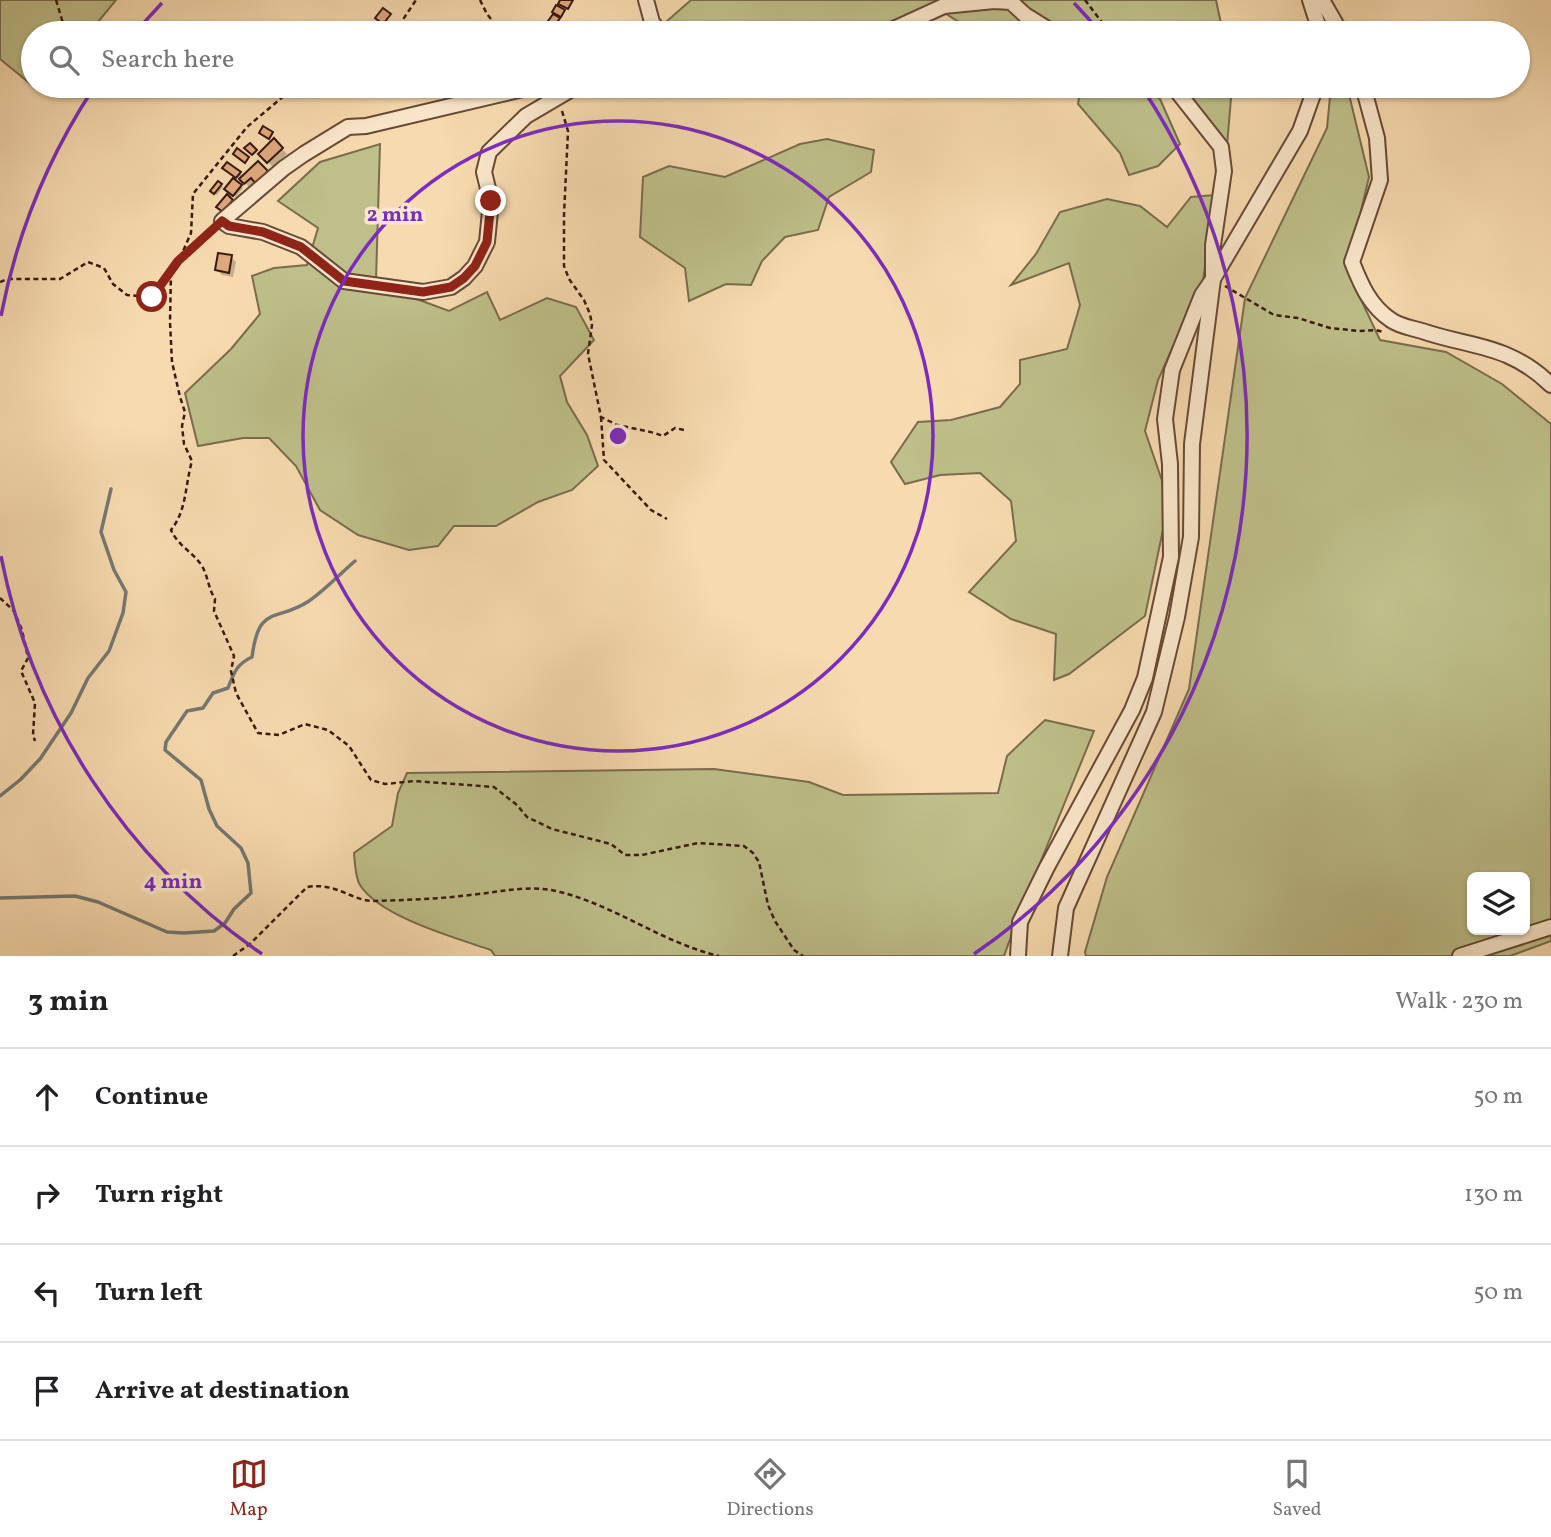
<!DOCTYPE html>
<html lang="en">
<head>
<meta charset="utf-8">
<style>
  body { margin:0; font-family:Vollkorn,serif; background:#f2f2f2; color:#202124 }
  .controls { position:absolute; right:21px; bottom:21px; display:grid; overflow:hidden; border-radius:10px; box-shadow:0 2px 5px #0004 }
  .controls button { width:63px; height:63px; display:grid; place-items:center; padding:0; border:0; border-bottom:2px solid #e0e0e0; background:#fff; color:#202124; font:35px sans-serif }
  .stop { position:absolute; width:21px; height:21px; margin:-16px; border:5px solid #8f2418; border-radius:50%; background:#fff }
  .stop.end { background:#8f2418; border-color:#fff; box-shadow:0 2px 7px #0008 }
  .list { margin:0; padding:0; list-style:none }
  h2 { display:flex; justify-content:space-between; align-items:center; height:91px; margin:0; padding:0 28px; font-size:30px }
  h2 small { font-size:23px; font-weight:400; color:#757577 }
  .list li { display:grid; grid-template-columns:46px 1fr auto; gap:21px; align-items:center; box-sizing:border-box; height:98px; padding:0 28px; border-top:2px solid #e0e0e0 }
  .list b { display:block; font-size:26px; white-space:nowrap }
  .list em { font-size:23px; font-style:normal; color:#757577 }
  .icon { flex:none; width:38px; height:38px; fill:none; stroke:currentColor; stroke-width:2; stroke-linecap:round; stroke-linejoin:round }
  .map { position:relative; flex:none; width:1551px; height:956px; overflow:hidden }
  .search { position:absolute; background:#fff; box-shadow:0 2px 5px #0004; left:21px; right:21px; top:21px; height:77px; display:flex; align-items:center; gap:18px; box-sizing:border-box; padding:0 24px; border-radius:38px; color:#757577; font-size:26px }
  .sheet { height:483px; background:#fff }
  nav { display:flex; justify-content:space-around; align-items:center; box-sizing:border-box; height:98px; border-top:2px solid #e0e0e0; background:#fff; font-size:19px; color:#757577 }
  nav a { display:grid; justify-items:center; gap:4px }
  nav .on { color:#8f2418 }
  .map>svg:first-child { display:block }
  .green { fill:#bebf8a; stroke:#7a6c4c; stroke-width:2; fill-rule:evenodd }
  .shadow { fill:#0003 }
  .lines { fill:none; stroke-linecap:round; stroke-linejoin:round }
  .stream { stroke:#757872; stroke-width:3.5 }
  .building { fill:#e0a87d; stroke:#37190e; stroke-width:2 }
  .street-casing { stroke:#674936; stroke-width:18 }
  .path { stroke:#37190e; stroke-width:2.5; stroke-dasharray:5 3.5; stroke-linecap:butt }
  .street { stroke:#fae7cb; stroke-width:14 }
  .route { stroke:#8f2418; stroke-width:9 }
  .ring { fill:none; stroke:#7b2cbf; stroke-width:3.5 }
  .centre { fill:#7b2cbf; stroke:#fae7cb; stroke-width:3.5 }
  .ring-label { font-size:21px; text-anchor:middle; font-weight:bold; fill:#7b2cbf; stroke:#fae7cb; stroke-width:7; stroke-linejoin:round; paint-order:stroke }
</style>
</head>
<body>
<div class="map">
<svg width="1551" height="956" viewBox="0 0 1551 956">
  <rect width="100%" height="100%" fill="#f7daaf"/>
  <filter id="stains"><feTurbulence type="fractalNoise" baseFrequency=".00286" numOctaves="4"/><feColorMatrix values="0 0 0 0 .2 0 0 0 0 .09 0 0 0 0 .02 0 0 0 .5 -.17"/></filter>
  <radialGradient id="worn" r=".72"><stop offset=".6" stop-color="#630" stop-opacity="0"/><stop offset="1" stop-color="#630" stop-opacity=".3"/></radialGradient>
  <g class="green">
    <polygon points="0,0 116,0 89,33 33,33 33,86 0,59"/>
    <polygon points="691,0 1216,0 1223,33 997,33 996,31 967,27 938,9 896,33 663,33 658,29"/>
    <polygon points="1081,86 1142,86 1160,99 1180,144 1158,166 1129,175 1120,153 1078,104"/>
    <polygon points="1176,86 1232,86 1227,146"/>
    <path d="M1331,86h16l22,91 -22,93 33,70 66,12 56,32 49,40v517l-41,15h-424l-1,-4 22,-75 82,-188 56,-391 82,-170zM1472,877h53v53h-53z"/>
    <polygon points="827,139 874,150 871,172 829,197 818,230 785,237 762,261 751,285 726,284 689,301 685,268 640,237 643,177 669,166 725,177 800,144"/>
    <polygon points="380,144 376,281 414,298 449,311 487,292 500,320 547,298 576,307 594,340 560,376 567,402 587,435 598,466 572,490 538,502 496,526 454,526 438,546 409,550 358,535 320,510 296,466 269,438 243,438 198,446 185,393 231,349 260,314 252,276 274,268 307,265 318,228 278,201 320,162"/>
    <polygon points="1215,195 1203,281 1158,380 1145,431 1169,501 1145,616 1069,674 1054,680 1056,634 1011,619 969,592 1016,541 1011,501 980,473 940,475 905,484 891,462 918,422 951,420 1000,407 1020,384 1020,360 1067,349 1080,305 1069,263 1011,285 1036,254 1060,212 1107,199 1140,206 1167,227 1191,197"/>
    <path d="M1045,720l49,11 -76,186 -14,39h-509l-4,-6c-35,-12 -111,-33 -131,-65 -5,-8 -5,-23 -6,-32l38,-27 6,-33 9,-20 307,-4 95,13 34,13 155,-2 9,-37z"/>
  </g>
  <g class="shadow">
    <polygon points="559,20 561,22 556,29 550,25"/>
    <polygon points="453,86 463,86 461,90"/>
    <polygon points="274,141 287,154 273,167 260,154"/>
    <polygon points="258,163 272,177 257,182 250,188 240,177 239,179 224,168 240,173 244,177"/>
    <polygon points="233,180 243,188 236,197 226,189"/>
    <polygon points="218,183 223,187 217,195 212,191"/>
    <polygon points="231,257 236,262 233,277 222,275 217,270"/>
  </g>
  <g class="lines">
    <g class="stream">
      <polyline points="0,796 20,780 40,759 71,713 88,678 109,651 123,613 126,592 114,570 101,532 111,489"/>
      <path d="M0,898l75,-2 23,6 69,30 17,1 30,-2 11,-8 9,-14 17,-16 -3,-30 -7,-15 -24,-22 -8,-17 -8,-29 -36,-30 1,-8 21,-31 16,-3 10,-15 15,-5c6,-16 9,-24 24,-31 7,-54 24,-34 57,-56 16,-11 31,-27 46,-40"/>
    </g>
  </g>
  <g class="building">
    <polygon points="560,0 573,0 568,9 558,4"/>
    <polygon points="556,5 565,10 561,17 552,12"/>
    <polygon points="383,8 391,14 383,24 375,18"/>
    <polygon points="553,14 560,18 553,28 546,24"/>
    <polygon points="373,26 379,32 366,33"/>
    <polygon points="472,86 482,86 482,90 473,91"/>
    <polygon points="263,126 273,132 269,139 259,133"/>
    <polygon points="274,138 283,148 267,163 258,154"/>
    <polygon points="250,143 257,150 252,155 244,148"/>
    <polygon points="237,148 249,157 245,163 233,154"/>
    <polygon points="258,161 268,171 256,184 251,178 244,184 239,179"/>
    <polygon points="227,162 241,172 236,178 222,168"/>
    <polygon points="233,178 242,185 233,196 224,189"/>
    <polygon points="218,181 222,184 214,194 210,191"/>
    <polygon points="227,194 233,200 223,212 216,207"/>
    <polygon points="218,253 232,255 229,273 215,270"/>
  </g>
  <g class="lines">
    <defs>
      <g id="street">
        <polyline points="646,0 652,22 660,33"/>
        <polyline points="1310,0 1317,22 1318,33"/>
        <polyline points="1322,0 1341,33"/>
        <polyline points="885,33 944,6 994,1 1011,2 1025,15 1054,33"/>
        <polyline points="564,86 527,88 366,126 348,127 304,154 284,168 222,221 229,226 263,232 301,247 344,281 423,292 451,287 464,278 475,266 487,242 491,201 484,172 489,152 526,116 577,86"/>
        <path d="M1363,86l14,52 3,42 -28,82c9,23 18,44 39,58 8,6 21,8 31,11 50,17 87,13 129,54"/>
        <polyline points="1018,956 1020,922 1046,869 1132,710 1145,678 1171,557 1170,464 1165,419 1172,370 1202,295 1213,279 1213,245 1224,171 1221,147 1173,86"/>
        <polyline points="1060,956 1066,908 1154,712 1177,617 1191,537 1192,444 1213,279 1300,131 1316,86"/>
        <polyline points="1460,956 1551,927"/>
      </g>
    </defs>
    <use href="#street" class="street-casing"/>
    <g class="path">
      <polyline points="56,0 66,33"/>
      <polyline points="480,0 487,14 502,33"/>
      <polyline points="1085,0 1110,33"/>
      <polyline points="394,33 416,0"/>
      <polyline points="562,111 568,131 564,215 564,266 569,279 584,300 590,314 592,325 588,354 601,417 617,425 655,433 663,436 675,428 684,430"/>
      <polyline points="180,258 191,233 193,194 247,127 292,89 301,86"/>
      <path d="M171,272l-1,50 2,40 8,35 5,15 -3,14 2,18 8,17c-7,24 -5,49 -21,69 7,16 22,22 31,36 6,10 6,22 13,33l-1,12 20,45 -3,15 5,22 22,40 21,2 26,-11 23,6 21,16 22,34 14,4 29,-3 80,6 23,18 10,12 25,12 59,15 14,11h17l56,-12 46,3 9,7 6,9 9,43 7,16 19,29 9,6"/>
      <polyline points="0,282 7,279 60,279 88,262 104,268 113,284 127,295 152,297 178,261 212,231"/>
      <polyline points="1225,286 1274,315 1298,318 1330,328 1359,331 1376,330 1383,332"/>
      <polyline points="601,417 604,460 651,510 667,519"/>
      <polyline points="0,598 14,611 22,630 28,658 21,671 35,703 33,735 35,741"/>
      <path d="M233,956l17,-12 57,-57c30,-5 44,14 67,14 32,-1 64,-2 96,-6 31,-3 59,-11 90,-3 56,14 103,51 159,64"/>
    </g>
    <use href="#street" class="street"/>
  </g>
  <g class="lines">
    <polyline class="route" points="152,297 178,261 222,221 229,226 263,232 301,247 344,281 423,292 451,287 464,278 475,266 487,242 491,201"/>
  </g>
  <g class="ring">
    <circle cx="618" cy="436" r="315"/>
    <path d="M262 954A629 629 0 0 1 1 556M1 316A629 629 0 0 1 93 89M136 32A629 629 0 0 1 162 3M1074 3A629 629 0 0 1 1100 32M1143 89A629 629 0 0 1 974 954"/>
  </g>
  <circle cx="618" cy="436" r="10" class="centre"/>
  <g class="ring-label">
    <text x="395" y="221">2 min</text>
    <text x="173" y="888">4 min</text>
  </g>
  <rect width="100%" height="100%" filter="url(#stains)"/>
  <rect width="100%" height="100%" fill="url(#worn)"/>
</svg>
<div class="controls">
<button><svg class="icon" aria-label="layers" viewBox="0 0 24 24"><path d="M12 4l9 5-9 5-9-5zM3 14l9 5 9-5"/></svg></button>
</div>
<div class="stop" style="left:152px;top:297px"></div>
<div class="stop end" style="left:491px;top:201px"></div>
<div class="search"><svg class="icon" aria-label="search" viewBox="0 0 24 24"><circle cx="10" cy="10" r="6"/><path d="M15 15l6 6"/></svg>Search here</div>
</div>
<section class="sheet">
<h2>3 min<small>Walk · 230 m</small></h2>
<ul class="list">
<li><svg class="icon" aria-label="ahead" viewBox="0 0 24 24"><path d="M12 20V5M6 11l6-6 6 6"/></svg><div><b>Continue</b></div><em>50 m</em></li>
<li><svg class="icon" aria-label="right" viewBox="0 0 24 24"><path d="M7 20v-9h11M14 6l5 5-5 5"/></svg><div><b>Turn right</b></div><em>130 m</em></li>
<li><svg class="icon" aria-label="left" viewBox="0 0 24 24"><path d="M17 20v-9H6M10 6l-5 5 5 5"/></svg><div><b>Turn left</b></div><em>50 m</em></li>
<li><svg class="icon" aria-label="arrive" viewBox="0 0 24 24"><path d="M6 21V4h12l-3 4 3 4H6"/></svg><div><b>Arrive at destination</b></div></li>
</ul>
</section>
<nav>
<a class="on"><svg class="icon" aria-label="map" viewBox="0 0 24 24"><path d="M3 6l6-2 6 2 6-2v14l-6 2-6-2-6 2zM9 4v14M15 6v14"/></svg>Map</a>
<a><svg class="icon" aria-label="directions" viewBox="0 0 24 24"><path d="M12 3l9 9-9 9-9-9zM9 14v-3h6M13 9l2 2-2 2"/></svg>Directions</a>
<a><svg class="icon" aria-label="saved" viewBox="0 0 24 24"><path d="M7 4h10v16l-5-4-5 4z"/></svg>Saved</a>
</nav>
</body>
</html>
